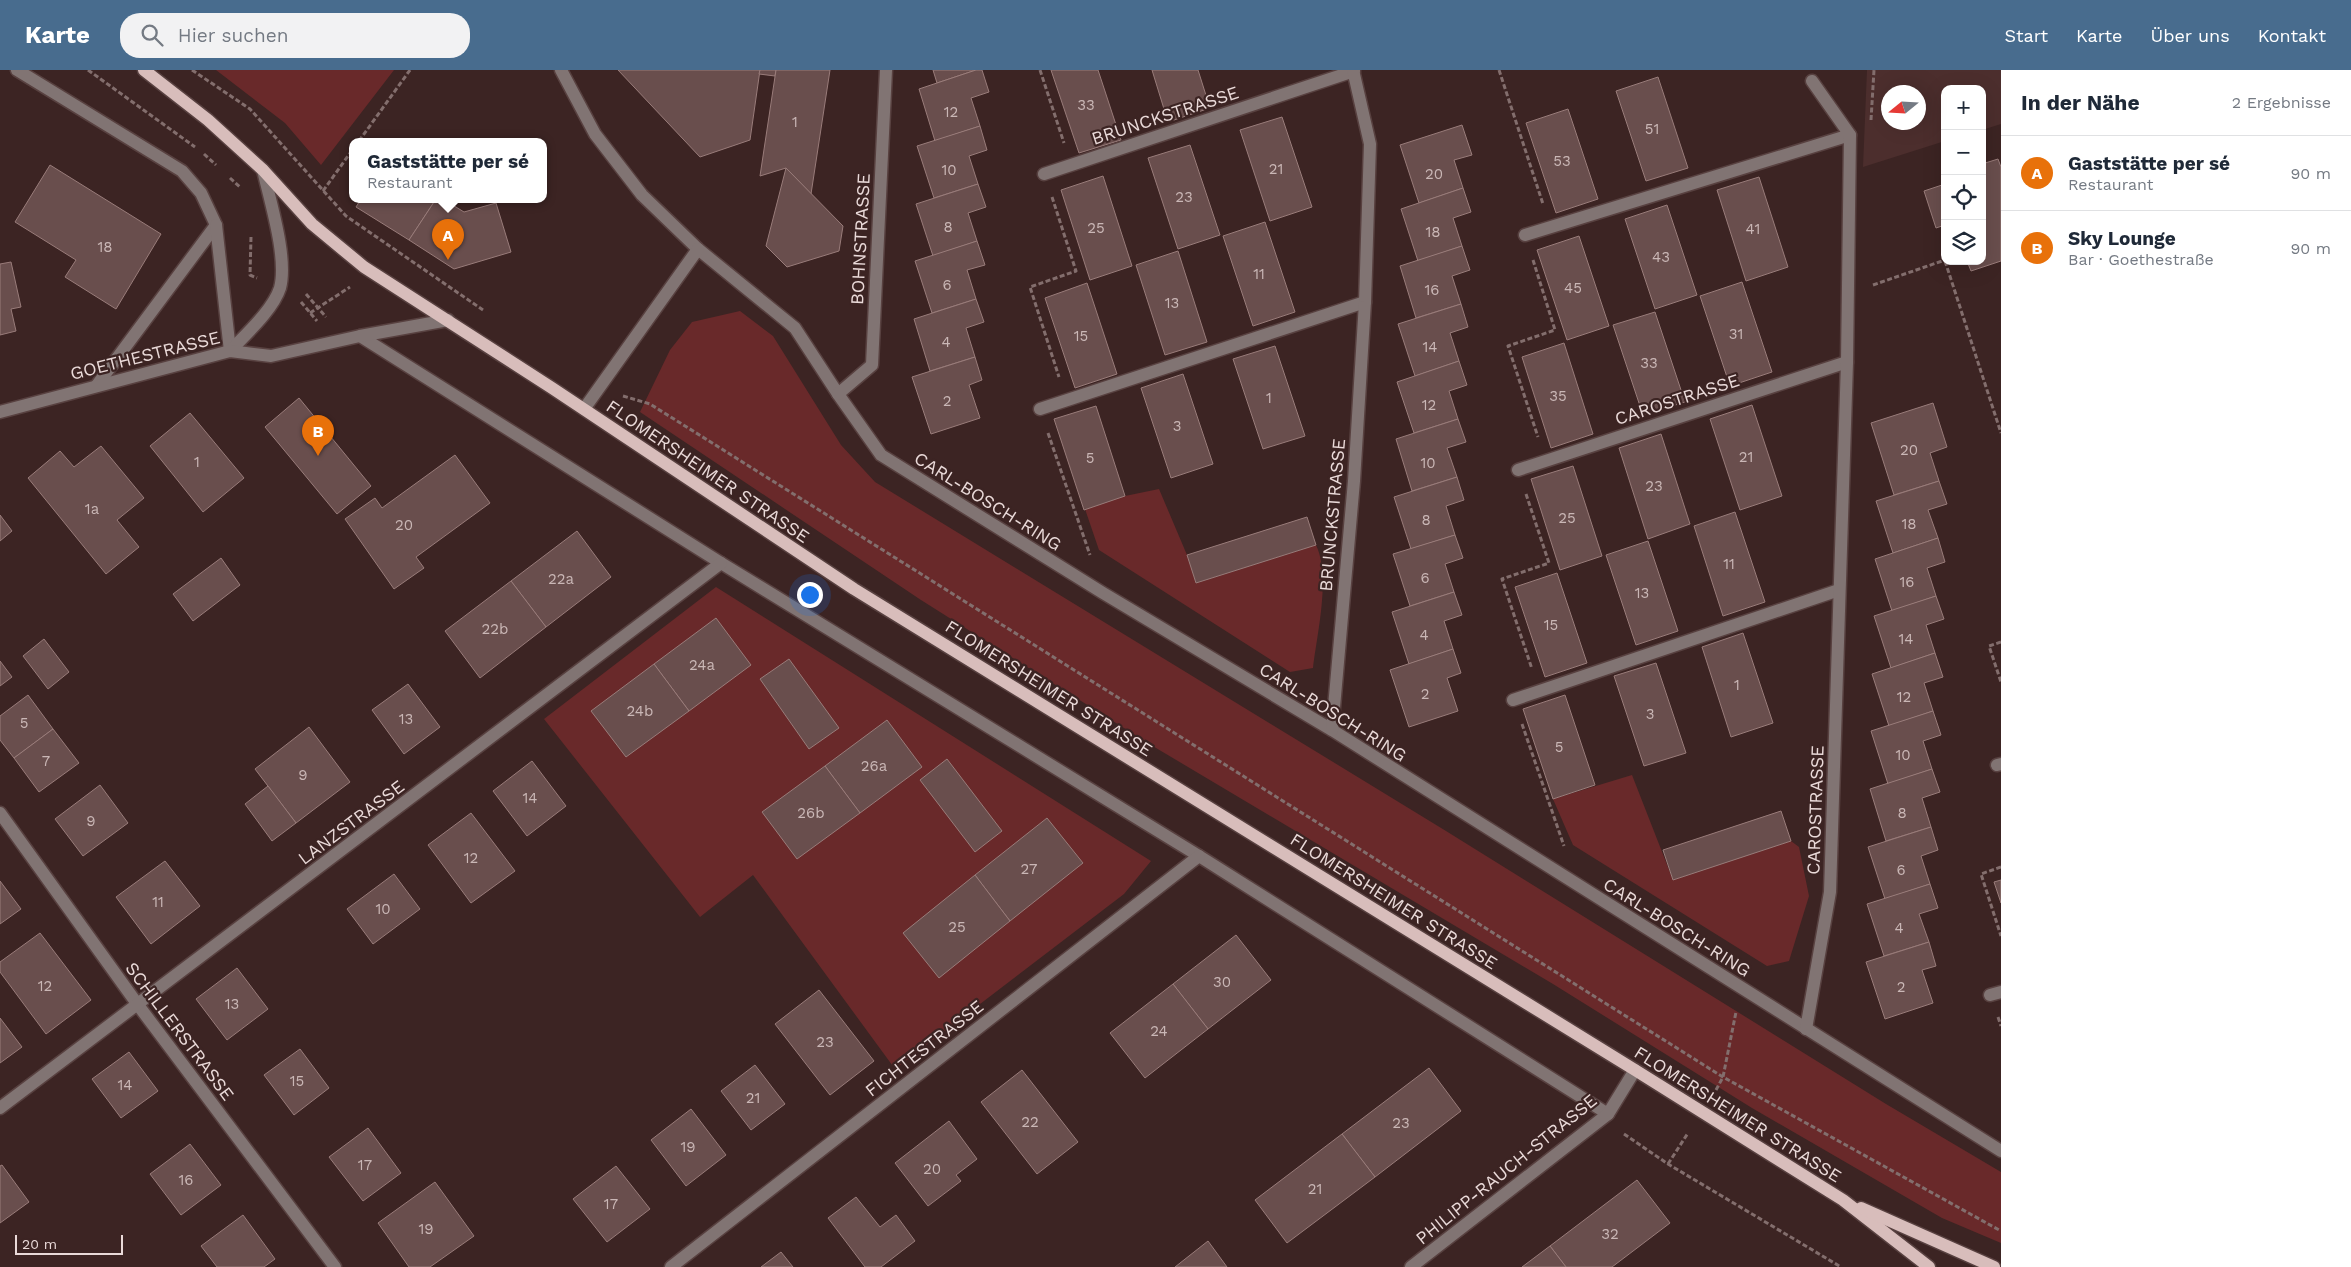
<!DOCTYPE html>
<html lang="de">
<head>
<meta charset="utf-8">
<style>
  body { margin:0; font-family:"Work Sans",sans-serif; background:#f2f2f3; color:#1f2937 }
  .controls { position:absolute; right:15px; top:15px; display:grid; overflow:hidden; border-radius:10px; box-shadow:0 5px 20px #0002 }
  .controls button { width:45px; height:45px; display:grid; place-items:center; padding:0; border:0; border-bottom:1px solid #e0e1e3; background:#fff; color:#1f2937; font:25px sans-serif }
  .compass { position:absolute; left:1881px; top:15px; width:45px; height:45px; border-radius:50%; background:#fff; box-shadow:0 5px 20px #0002; rotate:252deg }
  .scale { position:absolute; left:15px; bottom:12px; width:108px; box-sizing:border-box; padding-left:5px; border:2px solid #eadad9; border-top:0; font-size:14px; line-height:18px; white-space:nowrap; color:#eadad9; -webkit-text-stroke:4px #3c2423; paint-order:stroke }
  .you { position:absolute; left:809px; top:524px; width:18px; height:18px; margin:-12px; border:4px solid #fff; border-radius:50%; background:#1a73e8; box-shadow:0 0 0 8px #1a73e833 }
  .badge { display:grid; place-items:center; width:32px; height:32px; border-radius:50%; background:#486c8e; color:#fff; font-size:16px; font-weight:700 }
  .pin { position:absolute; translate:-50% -41px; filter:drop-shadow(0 1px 2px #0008) }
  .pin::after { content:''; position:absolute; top:26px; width:18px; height:15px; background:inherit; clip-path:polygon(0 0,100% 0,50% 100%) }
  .popup { position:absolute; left:349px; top:68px; width:198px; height:65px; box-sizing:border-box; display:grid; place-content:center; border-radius:10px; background:#fff; filter:drop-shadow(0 1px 4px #0005); font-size:16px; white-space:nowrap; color:#747a83 }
  .popup b { font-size:19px; color:#1f2937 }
  .popup::after { content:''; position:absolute; left:50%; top:100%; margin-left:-10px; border:10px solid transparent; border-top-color:#fff }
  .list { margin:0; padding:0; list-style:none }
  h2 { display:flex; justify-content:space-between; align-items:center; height:65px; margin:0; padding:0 20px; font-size:21px }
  h2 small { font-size:16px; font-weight:400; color:#747a83 }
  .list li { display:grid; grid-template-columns:32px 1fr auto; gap:15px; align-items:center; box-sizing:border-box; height:75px; padding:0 20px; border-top:1px solid #e0e1e3 }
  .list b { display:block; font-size:19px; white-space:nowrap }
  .list p { margin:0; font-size:16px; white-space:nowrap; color:#747a83 }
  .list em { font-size:16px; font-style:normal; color:#747a83 }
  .icon { flex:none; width:28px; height:28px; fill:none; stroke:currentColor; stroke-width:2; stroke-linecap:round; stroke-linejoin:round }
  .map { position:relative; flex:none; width:2001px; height:1197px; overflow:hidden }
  header { display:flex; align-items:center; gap:30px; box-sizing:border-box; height:70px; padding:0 25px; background:#486c8e; color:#fff }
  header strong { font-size:24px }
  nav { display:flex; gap:28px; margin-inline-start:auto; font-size:18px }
  .search { width:350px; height:45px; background:#f2f2f3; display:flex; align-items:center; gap:12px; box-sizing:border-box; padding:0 18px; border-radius:20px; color:#747a83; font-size:19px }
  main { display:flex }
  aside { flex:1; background:#fff }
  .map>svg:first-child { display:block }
  .built { fill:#4c2e2d; fill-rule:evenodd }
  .green { fill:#69292a }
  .building { fill:#694e4d; stroke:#997c7a }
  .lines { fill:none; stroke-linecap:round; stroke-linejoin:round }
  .minor-casing { stroke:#584140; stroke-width:15 }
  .major-casing { stroke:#584140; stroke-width:15 }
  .path { stroke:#836e6d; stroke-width:3; stroke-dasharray:5 2.5; stroke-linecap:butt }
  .minor { stroke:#817473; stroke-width:12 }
  .major { stroke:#d8bdbb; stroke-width:12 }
  .labels { text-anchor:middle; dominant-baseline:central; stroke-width:4.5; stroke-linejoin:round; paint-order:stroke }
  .number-label { font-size:15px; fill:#cab7b6 }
  .street-label { font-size:18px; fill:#eadad9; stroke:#3c2423 }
</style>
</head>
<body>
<header>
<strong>Karte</strong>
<div class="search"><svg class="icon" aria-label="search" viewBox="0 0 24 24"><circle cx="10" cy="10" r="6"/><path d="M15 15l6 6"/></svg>Hier suchen</div>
<nav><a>Start</a><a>Karte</a><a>Über uns</a><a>Kontakt</a></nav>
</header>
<main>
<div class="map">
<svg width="2001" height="1197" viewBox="0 0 2001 1197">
  <rect width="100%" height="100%" fill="#3c2423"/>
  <path class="built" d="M1867,0h134v54l-19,6v-41h-37v52l-82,26zM1888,22h30v30h-30z"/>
  <g class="green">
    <polygon points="216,0 394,0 321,95 285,53"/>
    <polygon points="740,241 773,266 841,375 875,412 1446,761 1886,1034 2001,1102 2001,1173 1942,1148 1752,1038 1553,914 1151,675 921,530 640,342 670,280 692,252"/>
    <path d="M1159,419l28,66 9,28 120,-38c15,31 1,89 -3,123l-23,4 -191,-122 -14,-41 40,-13z"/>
    <polygon points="716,517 1151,791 1124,824 895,999 753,805 700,847 544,649"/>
    <polygon points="1632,705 1673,810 1791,771 1799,777 1809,826 1789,891 1767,896 1573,775 1553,729"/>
  </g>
  <g class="building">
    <polygon points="618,0 760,0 750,70 700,87"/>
    <polygon points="760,0 776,0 775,6 759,4"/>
    <polygon points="776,0 830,0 811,124 786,98 760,106"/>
    <polygon points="933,0 976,0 937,13"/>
    <polygon points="976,0 982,0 989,22 971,28 980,56 935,71 919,19"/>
    <polygon points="1051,0 1098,0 1121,70 1079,83"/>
    <polygon points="1152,0 1198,0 1210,38 1168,52"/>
    <polygon points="1658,7 1688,98 1646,111 1616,21"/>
    <polygon points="1568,39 1598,129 1556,143 1526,53"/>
    <polygon points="1282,47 1312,137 1270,151 1240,60"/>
    <polygon points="1462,55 1472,85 1454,90 1463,118 1419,133 1400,75"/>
    <polygon points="980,56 987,80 969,86 978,114 934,128 917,76"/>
    <polygon points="1190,75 1220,165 1178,179 1148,88"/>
    <polygon points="1998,89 2001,97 2001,191 1971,201 1967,191 1982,191 1982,94"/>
    <polygon points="50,95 161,164 116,239 65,207 76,190 15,152"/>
    <polygon points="786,98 843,156 839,181 787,197 766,176"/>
    <polygon points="1103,106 1132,196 1090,210 1061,120"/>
    <polygon points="1759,107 1788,197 1746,211 1717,120"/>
    <polygon points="978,114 986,137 968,143 977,171 933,186 916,134"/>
    <polygon points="1945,114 1945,155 1936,158 1924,121"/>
    <polygon points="1463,118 1471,142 1453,148 1462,176 1418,191 1401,139"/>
    <polygon points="361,129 436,129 409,170 356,137"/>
    <polygon points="436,129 443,129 464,142 496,133 511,182 454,199 409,170"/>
    <polygon points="1667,135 1697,225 1655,239 1625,149"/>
    <polygon points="1265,152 1295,242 1253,256 1223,166"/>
    <polygon points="1579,166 1609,256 1567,270 1537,180"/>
    <polygon points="977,171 985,195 967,200 976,229 932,243 915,191"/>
    <polygon points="1462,176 1470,200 1452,206 1461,234 1416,248 1400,196"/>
    <polygon points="1178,181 1207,272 1165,285 1136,195"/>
    <polygon points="11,192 21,237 11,239 16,261 0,265 0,194"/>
    <polygon points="1742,212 1772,302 1730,316 1700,226"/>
    <polygon points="1087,213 1117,304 1075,318 1045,228"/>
    <polygon points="976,229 984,252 966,258 975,287 930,301 914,249"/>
    <polygon points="1461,234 1468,257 1450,263 1459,291 1415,306 1398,254"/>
    <polygon points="1655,242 1685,332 1643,345 1613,255"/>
    <polygon points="1564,273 1593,364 1551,378 1522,287"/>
    <polygon points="1275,276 1305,366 1263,379 1233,289"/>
    <polygon points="975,287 982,310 969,315 980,348 931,364 912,307"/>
    <polygon points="1459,291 1467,315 1449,321 1458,349 1414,363 1397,312"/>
    <polygon points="1183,304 1213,394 1171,408 1141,318"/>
    <polygon points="299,328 371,416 337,444 265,357"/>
    <polygon points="1933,333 1947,377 1930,383 1939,411 1894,425 1871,353"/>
    <polygon points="1752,335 1782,426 1740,440 1710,349"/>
    <polygon points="1096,336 1125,426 1084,440 1054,349"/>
    <polygon points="190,343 244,408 203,442 150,376"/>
    <polygon points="1458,349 1466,372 1447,378 1457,407 1412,421 1396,369"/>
    <polygon points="1661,364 1690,454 1648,469 1619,378"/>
    <polygon points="101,376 144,428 117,450 139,477 106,504 28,408 60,381 74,397"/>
    <polygon points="455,385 490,433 416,487 424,498 394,519 345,449 375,428 382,438"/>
    <polygon points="1573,396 1602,486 1560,500 1531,409"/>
    <polygon points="1457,407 1464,430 1446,436 1455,465 1411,479 1394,427"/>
    <polygon points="1939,411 1947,434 1928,440 1938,468 1893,483 1876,431"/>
    <polygon points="1735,442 1765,532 1723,546 1694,456"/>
    <polygon points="0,445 12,461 0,471"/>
    <polygon points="1307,447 1316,475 1196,513 1187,485"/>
    <polygon points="577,461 611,507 546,557 511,511"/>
    <polygon points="1455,465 1463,488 1445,494 1454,522 1410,536 1393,484"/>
    <polygon points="1938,468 1945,492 1927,498 1936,526 1892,541 1875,489"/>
    <polygon points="1648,471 1678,561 1636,575 1606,485"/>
    <polygon points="221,488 240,515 193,551 173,524"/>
    <polygon points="1557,503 1587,593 1545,607 1515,517"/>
    <polygon points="511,511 546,557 480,608 445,561"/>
    <polygon points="1454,522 1462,545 1444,551 1453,579 1409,594 1392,542"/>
    <polygon points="1936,526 1944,549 1926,555 1935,583 1891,598 1874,546"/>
    <polygon points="716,548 751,595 689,641 654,594"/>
    <polygon points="1743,563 1773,653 1731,667 1702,577"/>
    <polygon points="44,569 69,602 48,619 23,586"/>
    <polygon points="1453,579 1461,603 1447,608 1458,641 1409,657 1390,600"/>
    <polygon points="1935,583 1943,607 1924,613 1933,641 1889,656 1872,604"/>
    <polygon points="789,589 839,658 809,679 760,609"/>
    <polygon points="0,591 12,607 0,616"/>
    <polygon points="1656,593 1686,683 1644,696 1614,606"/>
    <polygon points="654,594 689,641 626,687 591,641"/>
    <polygon points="408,614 440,657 404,684 372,640"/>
    <polygon points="28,625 53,659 14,688 0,670 0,646"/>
    <polygon points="1565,625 1595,715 1553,729 1523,639"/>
    <polygon points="1933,641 1941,665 1923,671 1932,699 1888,714 1871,661"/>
    <polygon points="887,650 922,697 860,743 825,696"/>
    <polygon points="309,657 350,712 296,753 255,699"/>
    <polygon points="53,659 79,693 39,722 14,688"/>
    <polygon points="947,689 1002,761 975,782 920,710"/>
    <polygon points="532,691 566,736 527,766 493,721"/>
    <polygon points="825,696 860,743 797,789 762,742"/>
    <polygon points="1932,699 1940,722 1922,728 1931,757 1886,771 1870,719"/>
    <polygon points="100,715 128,753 83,786 55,749"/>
    <polygon points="268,716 296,753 272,771 245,734"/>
    <polygon points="1781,741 1791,771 1673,810 1663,780"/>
    <polygon points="471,743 515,801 471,833 428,775"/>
    <polygon points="1047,748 1083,793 1010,851 975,805"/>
    <polygon points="1931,757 1938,780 1921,786 1930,814 1885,829 1868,777"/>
    <polygon points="165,791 200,836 151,874 116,827"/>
    <polygon points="394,804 420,839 373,874 347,839"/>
    <polygon points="975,805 1010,851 939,908 903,863"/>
    <polygon points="2001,810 2001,833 1994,812"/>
    <polygon points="0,811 21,839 0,854"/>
    <polygon points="1930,814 1938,838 1919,844 1929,872 1884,886 1867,834"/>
    <polygon points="40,863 91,930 46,964 0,902 0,892"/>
    <polygon points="1236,865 1271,910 1208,959 1173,914"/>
    <polygon points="1929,872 1936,896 1922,900 1933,933 1885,949 1866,892"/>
    <polygon points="237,898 268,939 227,970 196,929"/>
    <polygon points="1173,914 1208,959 1145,1008 1110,963"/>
    <polygon points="819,920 874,991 830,1025 775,954"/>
    <polygon points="0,948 22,977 0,993"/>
    <polygon points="300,979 329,1018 294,1045 264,1005"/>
    <polygon points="129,982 158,1021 121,1048 92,1009"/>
    <polygon points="755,995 785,1034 751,1060 721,1021"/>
    <polygon points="1429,998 1461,1041 1375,1107 1342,1064"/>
    <polygon points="1022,1000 1078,1072 1037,1104 981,1032"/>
    <polygon points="691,1039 726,1085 686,1116 651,1070"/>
    <polygon points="949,1051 977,1089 956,1105 961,1111 928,1136 895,1093"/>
    <polygon points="368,1058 401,1103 363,1131 329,1087"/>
    <polygon points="1342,1064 1375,1107 1287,1173 1255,1130"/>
    <polygon points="190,1074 221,1115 181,1145 150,1104"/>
    <polygon points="2,1095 29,1132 0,1153 0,1096"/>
    <polygon points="616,1096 650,1139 607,1172 573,1129"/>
    <polygon points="1637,1110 1670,1153 1612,1197 1566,1197 1550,1176"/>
    <polygon points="435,1112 474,1166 430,1197 409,1197 378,1153"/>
    <polygon points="856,1127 880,1157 896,1145 915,1171 881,1197 865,1197 828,1148"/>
    <polygon points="243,1145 275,1189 264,1197 217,1197 201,1176"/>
    <polygon points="1208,1171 1227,1197 1175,1197"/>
    <polygon points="1550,1176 1566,1197 1522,1197"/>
    <polygon points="781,1182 793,1197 761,1197"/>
  </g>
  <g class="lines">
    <defs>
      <g id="minor">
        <polyline points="17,0 182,101 201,123 216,155 97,315"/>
        <polyline points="561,0 595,64 642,125 698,179 795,258 838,324 881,385 1103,523 1332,660 2001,1081"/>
        <polyline points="1044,104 1354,1"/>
        <polyline points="216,155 230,281"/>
        <polyline points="1525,165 1850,65"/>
        <polyline points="360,266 721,493 1199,786 1608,1044"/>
        <path d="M230,281c15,-16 43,-41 50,-63 8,-30 -10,-87 -17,-118"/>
        <polyline points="838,324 872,295 886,0"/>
        <polyline points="584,339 698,179"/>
        <polyline points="1040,339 1365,232"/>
        <polyline points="0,342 230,281 271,286 360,266 448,250"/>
        <polyline points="1518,400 1847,292"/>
        <polyline points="1513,630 1839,520"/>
        <polyline points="1332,660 1354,411 1365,232 1370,74 1353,0"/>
        <polyline points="1997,695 2001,694"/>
        <polyline points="0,743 138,935 335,1197"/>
        <polyline points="1990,925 2001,922"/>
        <polyline points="1806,959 1830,822 1847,292 1850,65 1812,11"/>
        <polyline points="0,1038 721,493"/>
        <polyline points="671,1197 1199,786"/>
        <polyline points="1411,1197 1608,1044 1635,1000"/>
      </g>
      <g id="major">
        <polyline points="144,0 208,50 263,100 312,154 364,197 552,318 854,519 1635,1000 1843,1130 1929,1197"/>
        <polyline points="1861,1138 1994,1197"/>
      </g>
    </defs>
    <use href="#minor" class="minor-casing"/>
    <use href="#major" class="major-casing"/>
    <g class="path">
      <polyline points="88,0 195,77"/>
      <polyline points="192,0 250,39 346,146 483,240"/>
      <polyline points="1040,0 1064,73"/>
      <polyline points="1499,0 1543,134"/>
      <polyline points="1871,50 1874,0"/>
      <polyline points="359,71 410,0"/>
      <polyline points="204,84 216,95"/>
      <polyline points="230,108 240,117"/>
      <polyline points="323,121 353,79"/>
      <polyline points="1052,127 1076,201 1030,217 1059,307"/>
      <polyline points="251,167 250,205 257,208"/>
      <polyline points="1533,190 1555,260 1508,276 1538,367"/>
      <polyline points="1945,191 2001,363"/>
      <polyline points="1873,215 1945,190"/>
      <polyline points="306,224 326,247"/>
      <polyline points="301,232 317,251"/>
      <polyline points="310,243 350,217"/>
      <polyline points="623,326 650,334 1723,1007 2001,1161"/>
      <polyline points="1048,363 1090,485"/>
      <polyline points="1526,424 1549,493 1502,509 1532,599"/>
      <polyline points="2001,572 1989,576 2001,612"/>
      <polyline points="1522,654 1564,776"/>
      <polyline points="2001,797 1981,804 2001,866"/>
      <polyline points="1998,947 2001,956"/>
      <polyline points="1716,1020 1723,1007 1736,942"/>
      <polyline points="1624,1064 1668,1094 1841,1197"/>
      <polyline points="1668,1094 1688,1063"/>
    </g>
    <use href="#minor" class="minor"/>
    <use href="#major" class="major"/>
  </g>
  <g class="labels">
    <g class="number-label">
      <text x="1086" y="35">33</text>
      <text x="951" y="42">12</text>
      <text x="795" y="52">1</text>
      <text x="1652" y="59">51</text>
      <text x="1562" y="91">53</text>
      <text x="1276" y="99">21</text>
      <text x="949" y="100">10</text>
      <text x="1434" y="104">20</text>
      <text x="1184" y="127">23</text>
      <text x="948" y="157">8</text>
      <text x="1096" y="158">25</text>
      <text x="1753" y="159">41</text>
      <text x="1433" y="162">18</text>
      <text x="105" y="177">18</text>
      <text x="1661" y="187">43</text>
      <text x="1259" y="204">11</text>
      <text x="947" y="215">6</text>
      <text x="1573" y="218">45</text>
      <text x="1432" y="220">16</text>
      <text x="1172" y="233">13</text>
      <text x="1736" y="264">31</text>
      <text x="1081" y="266">15</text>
      <text x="946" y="272">4</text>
      <text x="1430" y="277">14</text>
      <text x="1649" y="293">33</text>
      <text x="1558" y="326">35</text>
      <text x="1269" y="328">1</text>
      <text x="947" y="331">2</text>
      <text x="1429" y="335">12</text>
      <text x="1177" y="356">3</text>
      <text x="1909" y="380">20</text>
      <text x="1746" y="387">21</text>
      <text x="1090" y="388">5</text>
      <text x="197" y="392">1</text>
      <text x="1428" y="393">10</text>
      <text x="1654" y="416">23</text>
      <text x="92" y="439">1a</text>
      <text x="1567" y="448">25</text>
      <text x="1426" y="450">8</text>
      <text x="1909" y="454">18</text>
      <text x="404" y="455">20</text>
      <text x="1729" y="494">11</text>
      <text x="1425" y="508">6</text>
      <text x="561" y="509">22a</text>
      <text x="1907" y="512">16</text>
      <text x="1642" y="523">13</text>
      <text x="1551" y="555">15</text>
      <text x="495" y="559">22b</text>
      <text x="1424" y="565">4</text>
      <text x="1906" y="569">14</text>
      <text x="702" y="595">24a</text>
      <text x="1737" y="615">1</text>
      <text x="1425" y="624">2</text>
      <text x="1904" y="627">12</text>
      <text x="640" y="641">24b</text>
      <text x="1650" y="644">3</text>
      <text x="406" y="649">13</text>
      <text x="24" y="653">5</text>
      <text x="1559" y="677">5</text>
      <text x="1903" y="685">10</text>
      <text x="46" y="691">7</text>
      <text x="874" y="696">26a</text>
      <text x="303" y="705">9</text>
      <text x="530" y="728">14</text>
      <text x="811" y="743">26b</text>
      <text x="1902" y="743">8</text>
      <text x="91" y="751">9</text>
      <text x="471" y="788">12</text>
      <text x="1029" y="799">27</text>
      <text x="1901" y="800">6</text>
      <text x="158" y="832">11</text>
      <text x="383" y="839">10</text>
      <text x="957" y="857">25</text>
      <text x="1899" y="858">4</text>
      <text x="1222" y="912">30</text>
      <text x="45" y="916">12</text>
      <text x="1901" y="917">2</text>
      <text x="232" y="934">13</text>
      <text x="1159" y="961">24</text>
      <text x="825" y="972">23</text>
      <text x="297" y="1011">15</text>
      <text x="125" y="1015">14</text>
      <text x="753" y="1028">21</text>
      <text x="1030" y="1052">22</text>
      <text x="1401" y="1053">23</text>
      <text x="688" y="1077">19</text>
      <text x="365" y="1095">17</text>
      <text x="932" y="1099">20</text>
      <text x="186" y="1110">16</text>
      <text x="1315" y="1119">21</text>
      <text x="611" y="1134">17</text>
      <text x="426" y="1159">19</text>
      <text x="1610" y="1164">32</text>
    </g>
    <g class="street-label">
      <text transform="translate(1165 45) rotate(-18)">BRUNCKSTRASSE</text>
      <text transform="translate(860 169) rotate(-87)">BOHNSTRASSE</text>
      <text transform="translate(145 285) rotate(-14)">GOETHESTRASSE</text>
      <text transform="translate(1677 329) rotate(-18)">CAROSTRASSE</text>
      <text transform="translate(708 401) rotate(34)">FLOMERSHEIMER STRASSE</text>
      <text transform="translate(988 431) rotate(32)">CARL-BOSCH-RING</text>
      <text transform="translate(1332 445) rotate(-85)">BRUNCKSTRASSE</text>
      <text transform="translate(1049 618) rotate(32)">FLOMERSHEIMER STRASSE</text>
      <text transform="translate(1333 642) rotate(32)">CARL-BOSCH-RING</text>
      <text transform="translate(1815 740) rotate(-88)">CAROSTRASSE</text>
      <text transform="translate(351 752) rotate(-37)">LANZSTRASSE</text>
      <text transform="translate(1394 831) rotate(32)">FLOMERSHEIMER STRASSE</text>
      <text transform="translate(1677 857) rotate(32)">CARL-BOSCH-RING</text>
      <text transform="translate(180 961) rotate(53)">SCHILLERSTRASSE</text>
      <text transform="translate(924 978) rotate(-38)">FICHTESTRASSE</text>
      <text transform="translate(1738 1044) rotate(32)">FLOMERSHEIMER STRASSE</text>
      <text transform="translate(1506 1099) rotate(-39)">PHILIPP-RAUCH-STRASSE</text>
    </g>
  </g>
</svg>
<div class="controls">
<button>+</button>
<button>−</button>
<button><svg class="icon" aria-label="locate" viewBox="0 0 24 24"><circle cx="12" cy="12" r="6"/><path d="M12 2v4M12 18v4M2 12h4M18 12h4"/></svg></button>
<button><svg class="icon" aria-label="layers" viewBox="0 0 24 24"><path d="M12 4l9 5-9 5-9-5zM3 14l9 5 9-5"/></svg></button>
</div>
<svg class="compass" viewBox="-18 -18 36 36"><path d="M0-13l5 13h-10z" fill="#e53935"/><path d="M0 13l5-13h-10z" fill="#747a83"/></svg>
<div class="scale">20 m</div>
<div class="you"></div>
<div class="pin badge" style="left:448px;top:190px;background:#e8710a">A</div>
<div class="popup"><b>Gaststätte per sé</b>Restaurant</div>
<div class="pin badge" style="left:318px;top:386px;background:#e8710a">B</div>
</div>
<aside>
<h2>In der Nähe<small>2 Ergebnisse</small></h2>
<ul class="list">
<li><span class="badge" style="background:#e8710a">A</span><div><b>Gaststätte per sé</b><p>Restaurant</p></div><em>90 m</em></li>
<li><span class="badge" style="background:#e8710a">B</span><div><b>Sky Lounge</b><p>Bar · Goethestraße</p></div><em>90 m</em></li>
</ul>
</aside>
</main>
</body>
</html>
